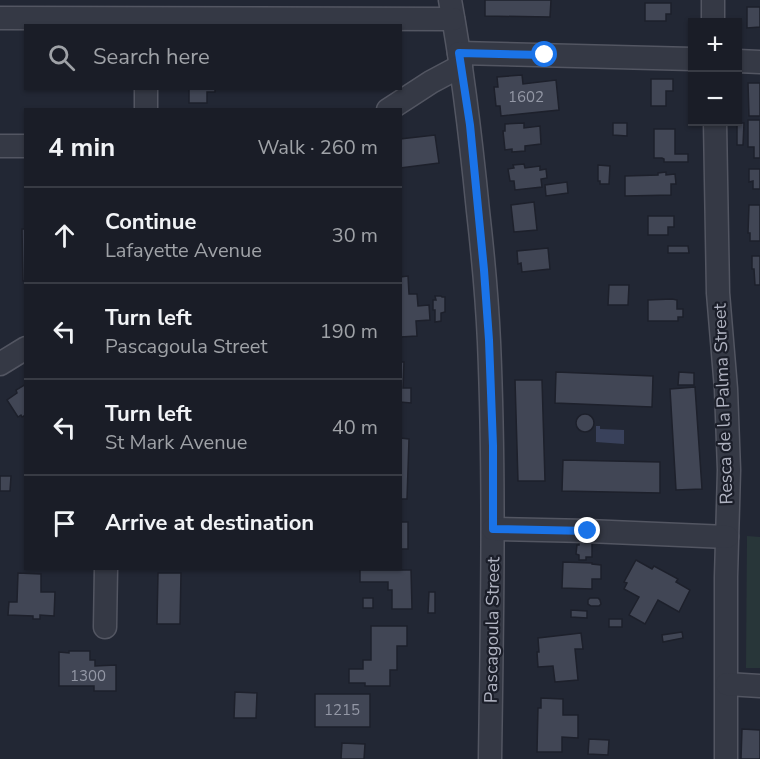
<!DOCTYPE html>
<html lang="en">
<head>
<meta charset="utf-8">
<style>
  body { margin:0; font-family:"Nunito Sans",sans-serif; background:#272a33; color:#f1f3f6 }
  .controls { position:absolute; right:18px; top:18px; display:grid; overflow:hidden; border-radius:0px; box-shadow:0 2px 4px #0004 }
  .controls button { width:54px; height:54px; display:grid; place-items:center; padding:0; border:0; border-bottom:2px solid #383b44; background:#1a1d27; color:#f1f3f6; font:30px sans-serif }
  .stop { position:absolute; width:18px; height:18px; margin:-14px; border:4px solid #1a73e8; border-radius:50%; background:#fff }
  .stop.end { background:#1a73e8; border-color:#fff; box-shadow:0 2px 6px #0008 }
  .list { margin:0; padding:0; list-style:none }
  h2 { display:flex; justify-content:space-between; align-items:center; height:78px; margin:0; padding:0 24px; font-size:26px }
  h2 small { font-size:20px; font-weight:400; color:#9fa2a7 }
  .list li { display:grid; grid-template-columns:39px 1fr auto; gap:18px; align-items:center; box-sizing:border-box; height:96px; padding:0 24px; border-top:2px solid #383b44 }
  .list b { display:block; font-size:22px; white-space:nowrap }
  .list p { margin:0; font-size:20px; white-space:nowrap; color:#9fa2a7 }
  .list em { font-size:20px; font-style:normal; color:#9fa2a7 }
  .icon { flex:none; width:33px; height:33px; fill:none; stroke:currentColor; stroke-width:2; stroke-linecap:round; stroke-linejoin:round }
  .map { position:relative; flex:none; width:760px; height:759px; overflow:hidden }
  .search { position:absolute; background:#1a1d27; box-shadow:0 2px 4px #0004; left:24px; top:24px; width:378px; height:66px; display:flex; align-items:center; gap:15px; box-sizing:border-box; padding:0 21px; border-radius:0px; color:#9fa2a7; font-size:22px }
  .panel { position:absolute; background:#1a1d27; box-shadow:0 2px 4px #0004; left:24px; top:108px; width:378px; height:462px; border-radius:0px }
  .map>svg:first-child { display:block }
  .green { fill:#283639 }
  .water { fill:#39415b }
  .building { fill:#414655; stroke:#1d202b; stroke-width:1.5 }
  .lines { fill:none; stroke-linecap:round; stroke-linejoin:round }
  .minor-casing { stroke:#535662; stroke-width:25 }
  .minor { stroke:#353945; stroke-width:22 }
  .route { stroke:#1a73e8; stroke-width:8 }
  .labels { text-anchor:middle; dominant-baseline:central; stroke-width:4.5; stroke-linejoin:round; paint-order:stroke }
  .number-label { font-size:15px; fill:#9498a6 }
  .street-label { font-size:18px; fill:#b0b3c1; stroke:#1b1e29 }
</style>
</head>
<body>
<div class="map">
<svg width="760" height="759" viewBox="0 0 760 759">
  <rect width="100%" height="100%" fill="#222734"/>
  <polygon class="green" points="747,536 760,537 760,668 746,668"/>
  <polygon class="water" points="596,426 600,426 600,429 624,430 624,444 596,442"/>
  <g class="building">
    <polygon points="485,0 551,0 550,17 485,16"/>
    <polygon points="645,3 671,3 671,14 666,14 666,21 645,21"/>
    <polygon points="747,7 760,7 760,27 747,28"/>
    <polygon points="522,75 523,84 556,80 559,110 501,116 500,106 496,106 494,87 498,87 497,77"/>
    <polygon points="651,79 673,79 673,91 666,91 666,106 651,106"/>
    <polygon points="748,83 760,83 760,116 749,116"/>
    <polygon points="189,88 215,88 215,92 207,92 207,103 189,103"/>
    <polygon points="748,120 760,120 760,158 754,158 754,147 748,147"/>
    <polygon points="524,123 524,128 540,126 541,144 525,146 525,151 512,152 512,149 505,150 503,131 505,131 505,124"/>
    <polygon points="613,123 627,123 627,136 613,135"/>
    <polygon points="737,123 744,123 743,145 737,145"/>
    <polygon points="654,129 675,129 675,154 688,154 688,162 664,162 664,159 662,158 654,158"/>
    <polygon points="435,135 439,163 400,168 400,139"/>
    <polygon points="524,164 525,168 540,166 540,170 546,169 547,178 541,179 542,187 515,190 514,181 510,181 508,169 514,168 513,165"/>
    <polygon points="598,165 610,166 609,184 600,184 600,181 598,181"/>
    <polygon points="749,169 760,169 760,189 753,189 753,181 749,182"/>
    <polygon points="666,172 666,175 675,174 676,184 671,184 671,195 625,196 625,176 658,175 658,173"/>
    <polygon points="567,182 568,193 546,196 545,185"/>
    <polygon points="534,202 537,230 514,232 511,205"/>
    <polygon points="749,205 760,205 760,241 750,241 750,233 748,233"/>
    <polygon points="648,216 674,216 674,227 668,227 668,235 648,235"/>
    <polygon points="22,229 26,229 26,281 23,281"/>
    <polygon points="668,246 688,246 689,253 668,253"/>
    <polygon points="548,248 550,269 522,272 521,263 518,264 517,251"/>
    <polygon points="752,256 760,256 760,285 755,285 754,269 752,269"/>
    <polygon points="408,276 409,294 417,294 418,306 429,305 430,320 416,321 417,336 400,337 400,277"/>
    <polygon points="609,285 629,285 628,305 608,305"/>
    <polygon points="435,296 441,296 442,297 445,297 445,312 441,313 441,321 435,322 435,310 433,310 433,300 436,300"/>
    <polygon points="672,299 677,300 677,309 683,309 683,317 678,317 678,321 648,321 648,300"/>
    <polygon points="400,362 404,362 403,388 411,388 411,403 400,402"/>
    <polygon points="556,372 653,376 652,407 555,403"/>
    <polygon points="679,372 694,373 694,385 678,385"/>
    <polygon points="515,380 542,380 545,481 518,481"/>
    <polygon points="26,384 26,415 22,417 21,415 18,417 7,400 17,393 16,390"/>
    <polygon points="695,387 702,489 676,490 670,389"/>
    <circle cx="585" cy="423" r="9"/>
    <polygon points="400,438 409,439 407,499 400,499"/>
    <polygon points="563,460 660,462 660,493 562,491"/>
    <polygon points="0,476 11,476 10,491 0,491"/>
    <rect x="400" y="522" width="8" height="27"/>
    <polygon points="579,540 586,540 585,543 592,543 592,557 586,557 586,560 579,560 579,555 576,554 577,545 579,545"/>
    <polygon points="636,560 652,569 654,566 678,579 676,582 690,590 679,612 658,600 645,624 629,615 639,597 624,589 627,583 624,582"/>
    <polygon points="563,562 592,563 592,564 601,565 601,579 592,579 592,589 562,588"/>
    <polygon points="360,570 411,570 412,609 392,609 392,590 388,590 388,582 360,582"/>
    <polygon points="18,573 41,574 41,592 55,592 54,616 40,615 40,619 33,619 33,616 8,615 9,602 17,602"/>
    <polygon points="158,573 181,573 180,624 157,624"/>
    <polygon points="429,592 435,592 435,613 428,613"/>
    <rect x="363" y="598" width="10" height="10"/>
    <polygon points="590,598 598,598 600,600 601,604 599,606 591,606 588,604 588,600"/>
    <polygon points="571,610 587,611 587,618 571,617"/>
    <rect x="609" y="619" width="13" height="8"/>
    <polygon points="371,626 407,626 407,646 397,646 397,670 390,670 390,686 365,686 365,683 349,683 349,669 363,669 363,660 371,660"/>
    <polygon points="682,632 683,638 663,642 662,635"/>
    <polygon points="581,633 583,649 575,649 578,680 555,682 553,666 538,667 537,652 539,652 538,638"/>
    <polygon points="69,651 90,651 90,660 95,660 95,666 116,665 116,691 94,691 94,686 59,686 59,652 69,653"/>
    <polygon points="235,692 257,693 256,718 234,718"/>
    <rect x="315" y="694" width="55" height="33"/>
    <polygon points="541,698 563,699 563,715 578,715 578,738 562,737 562,752 537,752 538,708 541,708"/>
    <polygon points="742,729 760,730 760,759 741,759"/>
    <polygon points="589,739 609,740 608,755 588,754"/>
    <polygon points="342,743 365,744 364,759 341,759"/>
  </g>
  <g class="lines">
    <defs>
      <g id="minor">
        <path d="M450,0c13,70 21,140 28,211 5,44 9,87 11,131 6,139 3,278 1,417"/>
        <polyline points="713,0 713,22"/>
        <polyline points="0,18 453,19"/>
        <polyline points="459,53 692,59"/>
        <polyline points="738,61 760,62"/>
        <polyline points="146,110 146,88"/>
        <polyline points="388,110 431,82 461,66"/>
        <polyline points="715,122 718,293 726,389 729,470 726,577 726,759"/>
        <polyline points="0,146 26,146"/>
        <polyline points="0,364 26,348"/>
        <polyline points="493,529 588,531 727,537"/>
        <polyline points="105,627 106,568"/>
        <polyline points="727,684 760,686"/>
      </g>
    </defs>
    <use href="#minor" class="minor-casing"/>
    <use href="#minor" class="minor"/>
  </g>
  <g class="lines">
    <polyline class="route" points="545,55 459,53 470,125 484,270 489,340 493,446 493,529 588,531"/>
  </g>
  <g class="labels">
    <g class="number-label">
      <text x="526" y="97">1602</text>
      <text x="88" y="676">1300</text>
      <text x="342" y="710">1215</text>
    </g>
    <g class="street-label">
      <text transform="translate(723 404) rotate(-92)">Resca de la Palma Street</text>
      <text transform="translate(492 630) rotate(-89)">Pascagoula Street</text>
    </g>
  </g>
</svg>
<div class="controls">
<button>+</button>
<button>−</button>
</div>
<div class="stop" style="left:545px;top:55px"></div>
<div class="stop end" style="left:588px;top:531px"></div>
<div class="search"><svg class="icon" aria-label="search" viewBox="0 0 24 24"><circle cx="10" cy="10" r="6"/><path d="M15 15l6 6"/></svg>Search here</div>
<section class="panel">
<h2>4 min<small>Walk · 260 m</small></h2>
<ul class="list">
<li><svg class="icon" aria-label="ahead" viewBox="0 0 24 24"><path d="M12 20V5M6 11l6-6 6 6"/></svg><div><b>Continue</b><p>Lafayette Avenue</p></div><em>30 m</em></li>
<li><svg class="icon" aria-label="left" viewBox="0 0 24 24"><path d="M17 20v-9H6M10 6l-5 5 5 5"/></svg><div><b>Turn left</b><p>Pascagoula Street</p></div><em>190 m</em></li>
<li><svg class="icon" aria-label="left" viewBox="0 0 24 24"><path d="M17 20v-9H6M10 6l-5 5 5 5"/></svg><div><b>Turn left</b><p>St Mark Avenue</p></div><em>40 m</em></li>
<li><svg class="icon" aria-label="arrive" viewBox="0 0 24 24"><path d="M6 21V4h12l-3 4 3 4H6"/></svg><div><b>Arrive at destination</b></div></li>
</ul>
</section>
</div>
</body>
</html>
